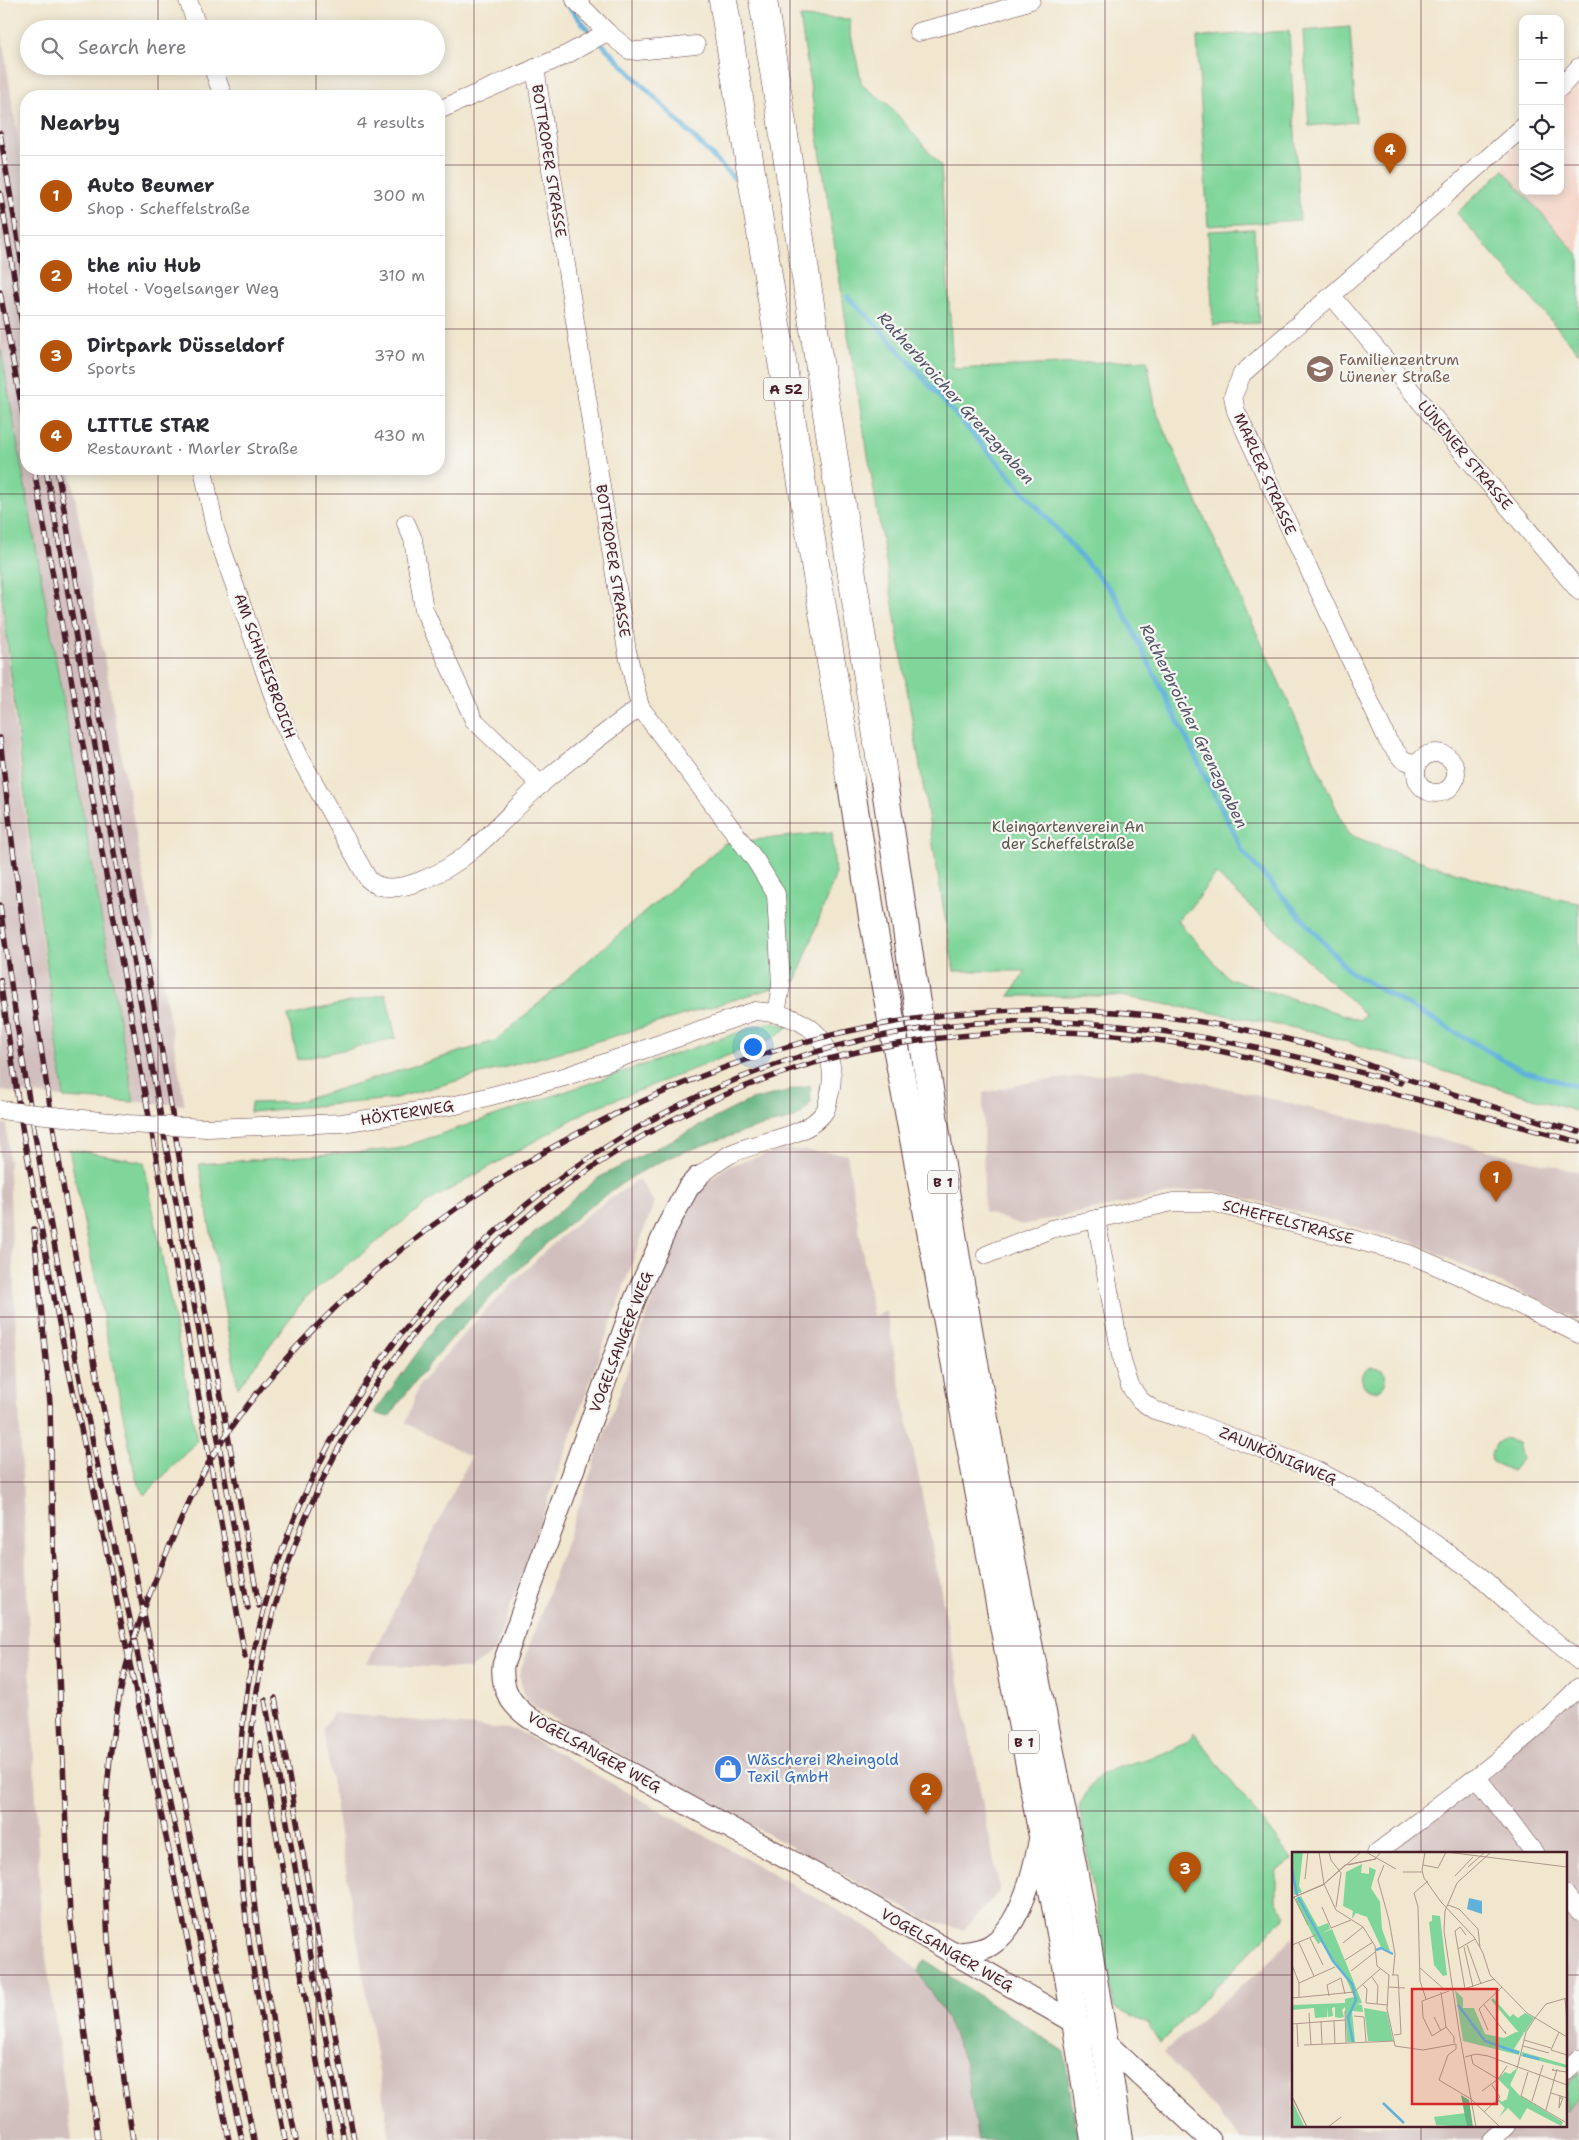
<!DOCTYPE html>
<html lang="en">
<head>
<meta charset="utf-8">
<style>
  body { margin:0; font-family:"Shantell Sans",sans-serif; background:#f7f7f7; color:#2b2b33 }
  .controls { position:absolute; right:15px; top:15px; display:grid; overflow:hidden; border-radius:10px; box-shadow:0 2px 12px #0003 }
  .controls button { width:45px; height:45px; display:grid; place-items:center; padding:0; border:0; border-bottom:1px solid #e1e1e2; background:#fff; color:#2b2b33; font:25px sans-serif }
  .you { position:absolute; left:752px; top:1046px; width:18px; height:18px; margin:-12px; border:4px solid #fff; border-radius:50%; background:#1a73e8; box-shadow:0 0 0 8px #1a73e833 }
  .badge { display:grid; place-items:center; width:32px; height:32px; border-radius:50%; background:#b45309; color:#fff; font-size:16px; font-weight:700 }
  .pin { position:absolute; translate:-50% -41px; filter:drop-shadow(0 1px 2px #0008) }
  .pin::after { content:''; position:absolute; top:26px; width:18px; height:15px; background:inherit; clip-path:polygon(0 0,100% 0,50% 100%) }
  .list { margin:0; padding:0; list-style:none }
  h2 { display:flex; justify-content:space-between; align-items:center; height:65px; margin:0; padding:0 20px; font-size:21px }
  h2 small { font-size:16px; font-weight:400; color:#7c7c81 }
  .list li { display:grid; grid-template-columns:32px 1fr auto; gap:15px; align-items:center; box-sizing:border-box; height:80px; padding:0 20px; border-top:1px solid #e1e1e2 }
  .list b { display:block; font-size:19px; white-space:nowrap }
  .list p { margin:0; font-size:16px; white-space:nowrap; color:#7c7c81 }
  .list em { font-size:16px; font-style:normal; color:#7c7c81 }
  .icon { flex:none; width:28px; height:28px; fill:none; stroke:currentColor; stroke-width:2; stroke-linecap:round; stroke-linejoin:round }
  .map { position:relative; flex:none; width:1579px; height:2140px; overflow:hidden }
  .search { position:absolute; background:#fff; box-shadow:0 2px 12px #0003; left:20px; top:20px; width:425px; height:55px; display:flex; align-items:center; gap:12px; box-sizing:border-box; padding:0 18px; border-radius:28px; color:#7c7c81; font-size:19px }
  .panel { position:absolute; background:#fff; box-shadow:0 2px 12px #0003; left:20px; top:90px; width:425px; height:385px; border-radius:20px }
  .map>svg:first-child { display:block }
  .built { fill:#f5d2c3 }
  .industrial { fill:#d1bfbd }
  .green { fill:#7fd59a; stroke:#647a62; fill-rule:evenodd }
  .forest { fill:#67b682; stroke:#586a56 }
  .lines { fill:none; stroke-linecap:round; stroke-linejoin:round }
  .stream { stroke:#61b1db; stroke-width:5 }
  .minor-casing { stroke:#633d43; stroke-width:19 }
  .tertiary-casing { stroke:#633d43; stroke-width:23 }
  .primary-casing { stroke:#633d43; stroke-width:28 }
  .motorway-casing { stroke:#633d43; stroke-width:29 }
  .minor { stroke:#fff; stroke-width:18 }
  .tertiary { stroke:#fff; stroke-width:21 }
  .primary { stroke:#fff; stroke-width:26 }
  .motorway { stroke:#fff; stroke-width:28 }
  .rail-casing { stroke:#4a1f2b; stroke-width:5.5 }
  .rail { stroke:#f6f6f2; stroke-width:4; stroke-dasharray:11; stroke-linecap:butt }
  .minor-bridge-casing { stroke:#633d43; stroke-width:19; stroke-linecap:butt }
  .minor-bridge { stroke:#fff; stroke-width:18 }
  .grid { fill:none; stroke:#4a1f2b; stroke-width:1; stroke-opacity:0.55 }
  .labels { text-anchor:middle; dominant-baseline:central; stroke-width:4.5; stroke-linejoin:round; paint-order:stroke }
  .shield { fill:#f6f6f2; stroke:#7e6067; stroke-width:1 }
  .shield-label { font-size:14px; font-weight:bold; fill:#4a1f2b }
  .street-label { font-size:15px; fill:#4a1f2b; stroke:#f6f6f2 }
  .education-label { font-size:15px; fill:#785e54; stroke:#f6f6f2; text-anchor:start }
  .park-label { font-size:15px; fill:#5a564c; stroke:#f6f6f2 }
  .shop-label { font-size:15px; fill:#366cbe; stroke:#f6f6f2; text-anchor:start }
  .water-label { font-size:16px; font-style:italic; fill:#525269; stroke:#f6f6f2 }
  .inset-river { fill:none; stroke:#61b1db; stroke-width:2.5 }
  .inset-road { fill:none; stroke:#ae968d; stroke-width:1 }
  .view { fill:#d62828; fill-opacity:0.15; stroke:#d62828; stroke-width:2.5 }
  .inset-edge { fill:none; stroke:#4a1f2b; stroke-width:2.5 }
</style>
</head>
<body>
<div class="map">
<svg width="1579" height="2140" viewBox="0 0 1579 2140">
  <rect width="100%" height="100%" fill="#f6f6f2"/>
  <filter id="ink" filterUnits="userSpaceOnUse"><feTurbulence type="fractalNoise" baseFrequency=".02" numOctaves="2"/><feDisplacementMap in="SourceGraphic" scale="10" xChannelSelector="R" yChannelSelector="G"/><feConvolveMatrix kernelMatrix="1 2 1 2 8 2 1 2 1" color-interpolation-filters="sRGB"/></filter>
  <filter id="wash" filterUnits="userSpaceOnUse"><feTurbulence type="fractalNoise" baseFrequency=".0096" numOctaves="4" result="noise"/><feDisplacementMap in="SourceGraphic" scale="20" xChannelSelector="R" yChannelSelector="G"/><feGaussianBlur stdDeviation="1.12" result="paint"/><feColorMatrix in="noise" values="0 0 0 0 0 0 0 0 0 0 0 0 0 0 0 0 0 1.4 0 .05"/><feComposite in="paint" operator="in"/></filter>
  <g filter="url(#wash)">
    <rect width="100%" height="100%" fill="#f1e6ce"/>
    <polygon class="built" points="1579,77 1579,256 1503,170 1511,151 1523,139 1523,191 1560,191 1560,98"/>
    <g class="industrial">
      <polygon points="0,23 26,191 26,469 70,469 185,1105 135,1102 0,349"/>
      <polygon points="0,591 25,815 63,1097 0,1091"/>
      <polygon points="1146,1069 1579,1172 1579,1320 1413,1242 1214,1190 1196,1190 1169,1194 1022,1225 984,1212 983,1093 1031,1082"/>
      <polygon points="0,1123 7,1124 41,1922 72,2140 0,2140"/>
      <polygon points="783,1149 847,1154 873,1317 886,1311 1000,1892 963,1930 925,1919 535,1708 525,1698 519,1675 683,1214 703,1185 728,1166"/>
      <polygon points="639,1179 654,1202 494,1652 469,1669 367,1664 471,1457 406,1423 419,1385 476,1320 544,1252 584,1217"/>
      <polygon points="1579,1685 1579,2140 1242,2140 1163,2052 1258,1972 1293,1937 1293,2126 1565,2126 1565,1854 1383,1854"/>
      <polygon points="333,1713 517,1730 876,1932 918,1971 947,2019 965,2063 978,2140 390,2140 323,1729"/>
    </g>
    <g class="green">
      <path d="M800,17l51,2 -1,11 12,55 27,20 52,61 12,203 194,-9 9,51 192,423c75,30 151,54 231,69v209l-268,-81 -190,-35h-112l17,-25h-72l-106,-636zM1216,874l149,140 -5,6 -131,-41 -52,-59 12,-11z"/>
      <polygon points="1350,27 1356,122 1309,126 1303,31"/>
      <polygon points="1289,31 1300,220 1208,226 1197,37"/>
      <polygon points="1503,170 1579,256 1579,353 1457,213"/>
      <polygon points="1254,229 1259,323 1213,325 1208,231"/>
      <polygon points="0,350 1,350 134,1102 64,1098 27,815 0,579"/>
      <polygon points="832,832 835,876 796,981 581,1046 392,1099 250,1112 251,1103 297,1102 495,1041 725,843"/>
      <polygon points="386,994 396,1038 298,1060 288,1016"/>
      <polygon points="769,1022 789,1026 775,1037 589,1110 428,1202 305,1298 238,1388 199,1164 397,1149"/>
      <polygon points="69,1149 144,1162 197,1441 145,1495 136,1479"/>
      <circle cx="1374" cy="1379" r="12"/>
      <polygon points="1503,1439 1518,1443 1522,1459 1512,1471 1492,1462 1491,1454 1497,1443"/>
      <path d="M1194,1733l98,127 -16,12v28l10,15 -2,3 -124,125 -12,-19 -34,-16 -35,-201c5,-10 13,-26 22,-32 21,-14 79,-18 93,-42z"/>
      <polygon points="1579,2073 1579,2098 1565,2112 1565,2086"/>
    </g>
    <g class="forest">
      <path d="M810,1085l1,17c-4,5 -7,11 -13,14 -12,7 -26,7 -39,11 -43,14 -88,26 -127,50 -48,30 -90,69 -130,109 -41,41 -80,83 -113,131l-15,-4 64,-89 63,-62 97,-84 150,-77z"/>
      <polygon points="925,1960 1064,2051 1078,2140 978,2140 965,2063 947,2019 918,1971"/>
    </g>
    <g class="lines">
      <g class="stream">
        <polyline points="563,0 587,28"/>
        <polyline points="603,45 733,177"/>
        <polyline points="848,297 880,329 1115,595 1243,852 1350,972 1523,1071 1579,1087"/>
      </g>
    </g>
  </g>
  <g filter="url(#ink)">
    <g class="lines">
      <defs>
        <g id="minor">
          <polyline points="188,0 198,29"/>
          <polyline points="575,0 607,32"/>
          <polyline points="918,32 992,13 1031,0"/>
          <polyline points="212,66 223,96"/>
          <polyline points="535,68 627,651 640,707 756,861 776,894 781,986 776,1013"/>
          <polyline points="1560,88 1579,67"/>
          <polyline points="439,110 566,55 607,32 629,50 637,51 696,45"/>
          <polyline points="1332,296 1579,591"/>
          <path d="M203,469l12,60 64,183 21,46 68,121c24,24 80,-9 102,-27 25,-21 47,-46 71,-68 32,-27 65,-52 99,-77"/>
          <polyline points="406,523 413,539 424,610 474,720 541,785"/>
          <circle cx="1436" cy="773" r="20"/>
          <polyline points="1417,765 1402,759 1388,741 1236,411 1233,396 1242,374 1523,127"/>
          <path d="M207,1128l135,-5 114,-18 108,-28 191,-66c26,2 59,10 71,37 6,14 8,33 3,48 -1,5 -2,11 -4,15 -18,28 -69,29 -96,44 -11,6 -21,15 -31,22"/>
          <polyline points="1096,1219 1122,1361 1130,1386 1140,1400 1154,1410 1190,1421 1314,1469 1376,1502 1480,1576 1510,1604 1579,1661"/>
          <polyline points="986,1255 1051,1229 1173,1202 1212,1202 1409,1254 1467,1279 1579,1334"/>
          <polyline points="1477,1777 1535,1854"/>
          <path d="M1375,1854c70,-53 142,-104 204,-167"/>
          <polyline points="1565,1894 1579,1912"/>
          <polyline points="1565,2072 1579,2059"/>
          <polyline points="1491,2140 1507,2126"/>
        </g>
        <g id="tertiary">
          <path d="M698,1177l-10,11 -20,37 -33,74 -132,366c-2,25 8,40 28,54l293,160 251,144 29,18 106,99"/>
          <path d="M953,1954c12,-2 27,-2 38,-9 31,-20 43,-75 49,-108"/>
        </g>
        <g id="primary">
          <path d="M883,775c34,227 66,455 109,681 43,228 96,454 127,684"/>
          <polyline points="850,778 872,917 1067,1971 1094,2140"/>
        </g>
        <g id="motorway">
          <polyline points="723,0 850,778"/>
          <polyline points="763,0 883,775"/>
        </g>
      </defs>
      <use href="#minor" class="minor-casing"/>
      <use href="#tertiary" class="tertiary-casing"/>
      <use href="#primary" class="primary-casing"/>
      <use href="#motorway" class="motorway-casing"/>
      <use href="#minor" class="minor"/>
      <use href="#tertiary" class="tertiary"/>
      <use href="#primary" class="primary"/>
      <use href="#motorway" class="motorway"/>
      <defs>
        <g id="rail">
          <polyline points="0,133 26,289"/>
          <polyline points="0,193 26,348"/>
          <polyline points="0,292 26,430"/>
          <polyline points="34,469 245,1657"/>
          <polyline points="46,469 248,1608"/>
          <polyline points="57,469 104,739 153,998 195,1254 259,1606"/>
          <path d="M0,738c51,473 157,937 254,1402"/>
          <path d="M0,905c55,416 157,824 242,1235"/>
          <polyline points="0,980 23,1133 59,1323 229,2140"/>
          <polyline points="1543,1122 1579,1132"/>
          <polyline points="34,1229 50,1403 53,1543 70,1915 98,2140"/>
          <polyline points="275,1698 354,2140"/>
          <polyline points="265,1700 344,2140"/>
          <polyline points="260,1743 331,2140"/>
          <path d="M133,2140c-24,-157 -46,-316 -7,-473 13,-51 33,-97 54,-145 11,-24 21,-48 35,-70 134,-210 409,-377 653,-425 65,-13 131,-19 198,-17 80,1 163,14 241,34 32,9 63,22 94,33 49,16 99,32 148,47"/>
          <path d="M285,2140c-25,-131 -56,-264 -44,-398 32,-385 352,-690 735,-719 144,-10 286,23 425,60"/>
          <path d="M296,2140c-25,-128 -56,-258 -46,-390 24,-310 235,-573 526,-675 91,-32 187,-44 283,-43 99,1 198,26 293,51 76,19 152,39 227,59"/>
        </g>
      </defs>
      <use href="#rail" class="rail-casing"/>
      <use href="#rail" class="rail"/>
      <defs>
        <polyline id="minor-bridge" points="0,1110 128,1124 207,1128"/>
      </defs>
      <use href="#minor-bridge" class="minor-bridge-casing"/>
      <use href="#minor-bridge" class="minor-bridge"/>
    </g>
  </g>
  <path class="grid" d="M158,0v29M316,0v29M474,0v2140M632,0v2140M790,0v2140M947,0v2140M1105,0v2140M1263,0v2140M1421,0v1854M158,66v30M316,66v30M0,165h26M439,165h1084M1560,165h19M0,329h26M439,329h1140M158,469v1671M316,469v1671M0,494h1579M0,658h1579M0,823h1579M0,988h1579M0,1152h1579M0,1317h1579M0,1482h1579M0,1646h1579M0,1811h1579M0,1975h1293M1565,1975h14M1421,2126v14"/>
  <defs>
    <symbol id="school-disc" viewBox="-11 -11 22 22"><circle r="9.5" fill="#8d6e63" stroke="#f6f6f2"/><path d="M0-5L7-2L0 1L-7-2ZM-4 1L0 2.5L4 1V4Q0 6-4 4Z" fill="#fff"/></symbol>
    <symbol id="shop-disc" viewBox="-11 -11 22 22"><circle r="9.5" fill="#3f7fe0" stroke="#f6f6f2"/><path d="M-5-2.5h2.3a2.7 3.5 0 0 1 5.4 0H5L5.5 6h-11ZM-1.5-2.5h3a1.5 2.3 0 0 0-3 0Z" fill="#fff"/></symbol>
  </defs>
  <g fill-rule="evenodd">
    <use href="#school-disc" x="1304" y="353" width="32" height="32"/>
    <use href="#shop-disc" x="712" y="1753" width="32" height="32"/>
  </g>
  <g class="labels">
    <g class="shield">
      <rect x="763.5" y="377.5" width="45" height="23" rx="4"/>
      <rect x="928" y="1170.5" width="30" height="23" rx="4"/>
      <rect x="1009" y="1730.5" width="30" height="23" rx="4"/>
    </g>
    <g class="shield-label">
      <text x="786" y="389">A 52</text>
      <text x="943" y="1182">B 1</text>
      <text x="1024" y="1742">B 1</text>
    </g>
    <g class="street-label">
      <text transform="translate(549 161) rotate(81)">BOTTROPER STRASSE</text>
      <text transform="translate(1465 455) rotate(50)">LÜNENER STRASSE</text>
      <text transform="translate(1265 474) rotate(66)">MARLER STRASSE</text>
      <text transform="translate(613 561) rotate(81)">BOTTROPER STRASSE</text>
      <text transform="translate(265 666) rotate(70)">AM SCHNEISBROICH</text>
      <text transform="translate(407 1113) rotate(-9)">HÖXTERWEG</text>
      <text transform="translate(1288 1222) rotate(15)">SCHEFFELSTRASSE</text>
      <text transform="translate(621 1342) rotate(-69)">VOGELSANGER WEG</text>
      <text transform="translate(1278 1456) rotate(23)">ZAUNKÖNIGWEG</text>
      <text transform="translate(594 1752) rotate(29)">VOGELSANGER WEG</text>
      <text transform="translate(947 1950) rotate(30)">VOGELSANGER WEG</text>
    </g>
    <g class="education-label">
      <text x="1339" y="360">Familienzentrum<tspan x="1339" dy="17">Lünener Straße</tspan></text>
    </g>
    <g class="park-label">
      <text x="1068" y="827">Kleingartenverein An<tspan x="1068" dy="17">der Scheffelstraße</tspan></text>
    </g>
    <g class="shop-label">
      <text x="747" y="1760">Wäscherei Rheingold<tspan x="747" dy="17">Texil GmbH</tspan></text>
    </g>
    <g class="water-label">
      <text transform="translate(956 398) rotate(48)">Ratherbroicher Grenzgraben</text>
      <text transform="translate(1194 726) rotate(64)">Ratherbroicher Grenzgraben</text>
    </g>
  </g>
  <g transform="translate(1292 1852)">
    <rect width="275" height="275" fill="#f1e6ce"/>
    <path d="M0,0h11l-4,34 3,6 -8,3zM70,12l-1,9 8,1v-7l7,3 -5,18 9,14 2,27 8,22 -9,-4 -14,-30 -11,-4 -4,6 1,-8 -10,-5 3,-34zM9,44l17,31 10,-4 2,6 -9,5 11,-5 21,51 9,23 -6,1 6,1 1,7 -11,-1 3,31h-8l-2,-35 -3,3 2,7 -4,1 -5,-1v-10l-3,1 1,8 -5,1 -1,-10v10l-12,1 -1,-10 -22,2v-5l53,-2v-4l9,-2 -9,-21 -24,-34 -3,2 -5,-8 -18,-37zM140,63l8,1 7,59 -4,1 -9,-11 -5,-43 3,-1zM163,138l8,8v10h11l11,26 19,4 12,-6 8,1 -10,16 6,2 -1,4 -56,-14zM201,146l17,19 3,-3 5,4 7,-5 9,5 -9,14 -5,2 -29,-34zM72,156l23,4 6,29h-25zM230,200l45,13v3l-46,-12zM224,217l1,1 -7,15 9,10 44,27 -2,4 -34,-18 -7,12 -12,-12 -9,9 6,-9 -7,-7 -3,2 4,-4 3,3 5,-3 2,-9 -11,-11 7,-7 5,2zM0,248l12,26 -2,1h-10zM174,261l1,14 -31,-2 -2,-8z" fill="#7fd59a"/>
    <path d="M169,243l8,5 4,27h-6z" fill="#67b682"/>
    <path d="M177,46l13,3v13l-15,-5z" fill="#61b1db"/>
    <path class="inset-river" d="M0,17l5,26M6,45l35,64 19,23 4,16 -8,17 5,25M84,98l5,-2 12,6M166,153l27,36 34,12M231,203l16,4M91,251l21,20"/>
    <path class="inset-road" d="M27,0l5,32 12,26 27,17 12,19 2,20 12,9M37,0l2,8 10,13 -5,34M74,0l30,17M133,0l-3,18 2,8 17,24 33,35 9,16 7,22 37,38 40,24M154,0l121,15M56,13l28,-6M92,13l-6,15 11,40 6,34 -2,21M131,13l15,3 8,-16M176,15l17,-15M111,20h19M163,24l18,-19M13,27l3,-27M2,45l14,28M0,46l32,-14 37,-32M0,46l31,-13 22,-20 30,-6 6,-7M156,53l11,4 19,20 2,18M30,55l9,21 20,-8M18,86l13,27M7,91l15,33M51,91l20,-16M0,93l24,-10M175,93l14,39M172,95l9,40M166,97l17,-10M53,108l28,-18M0,113l7,18v14M128,116l25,22M59,119l24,-19M97,123l-2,34 7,32M100,123h6l3,59 -7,1M80,125l6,9 -1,18M7,131l36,-16M71,133l4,4 -1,14 22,2M97,135l16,1M173,137l-10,-58 5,-4 6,8M169,138l33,-11M63,139l25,-22M149,140l5,35 8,10v6M37,144l-2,-11 14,-7 4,16M0,146l62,-6M273,146l2,25M134,147l-6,-18 -2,-74 -4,-14 14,-12M192,153l22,29 -1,-3M53,159l1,32M17,161l2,32M62,164l10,1 2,25M142,165l7,14M243,166l11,-14 21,-6M29,169l1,23M42,169l1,23M0,172l53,-4M5,172l1,23M154,175l-14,9 -9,-19 -1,-16 27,-10M196,178l-9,-21 23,-22M167,179l17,96M167,179l-15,-100 1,-20 12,-28 34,-31M232,188l27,8M102,189l1,5 28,4 33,-6v5l-8,6 -9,25 32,19 29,28M12,193l90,-4M231,194l26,7M259,198l8,-18M259,198l16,5M179,203l2,9 25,15M173,205l11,-3 12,2 79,29M225,217l9,-37 9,-14M262,217l-2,1 15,2M236,220l-7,24 44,26M190,239l16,-12 9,-13M259,241l16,5M0,244l15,31M0,245l15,30M268,246h3l-4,10 1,-13M240,249l11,-36M254,258l11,-41M192,260l16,-15 -8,-12M36,275l13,-10"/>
    <path class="view" d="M120,137h85v115h-85z"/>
    <rect width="275" height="275" class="inset-edge"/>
  </g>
</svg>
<div class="controls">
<button>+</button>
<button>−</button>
<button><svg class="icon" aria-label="locate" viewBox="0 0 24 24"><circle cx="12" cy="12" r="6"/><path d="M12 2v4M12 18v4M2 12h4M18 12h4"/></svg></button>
<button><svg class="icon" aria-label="layers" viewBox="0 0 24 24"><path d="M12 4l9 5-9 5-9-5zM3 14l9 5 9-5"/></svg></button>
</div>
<div class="you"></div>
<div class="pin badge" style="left:1496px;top:1202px">1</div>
<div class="pin badge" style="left:926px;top:1814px">2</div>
<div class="pin badge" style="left:1185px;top:1893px">3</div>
<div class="pin badge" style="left:1390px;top:174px">4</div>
<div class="search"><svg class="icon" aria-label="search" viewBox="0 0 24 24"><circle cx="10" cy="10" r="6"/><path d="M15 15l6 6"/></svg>Search here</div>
<section class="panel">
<h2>Nearby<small>4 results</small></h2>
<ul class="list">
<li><span class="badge">1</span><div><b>Auto Beumer</b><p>Shop · Scheffelstraße</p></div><em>300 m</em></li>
<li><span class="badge">2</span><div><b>the niu Hub</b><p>Hotel · Vogelsanger Weg</p></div><em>310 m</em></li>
<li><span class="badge">3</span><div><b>Dirtpark Düsseldorf</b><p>Sports</p></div><em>370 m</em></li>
<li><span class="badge">4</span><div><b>LITTLE STAR</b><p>Restaurant · Marler Straße</p></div><em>430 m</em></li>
</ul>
</section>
</div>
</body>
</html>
